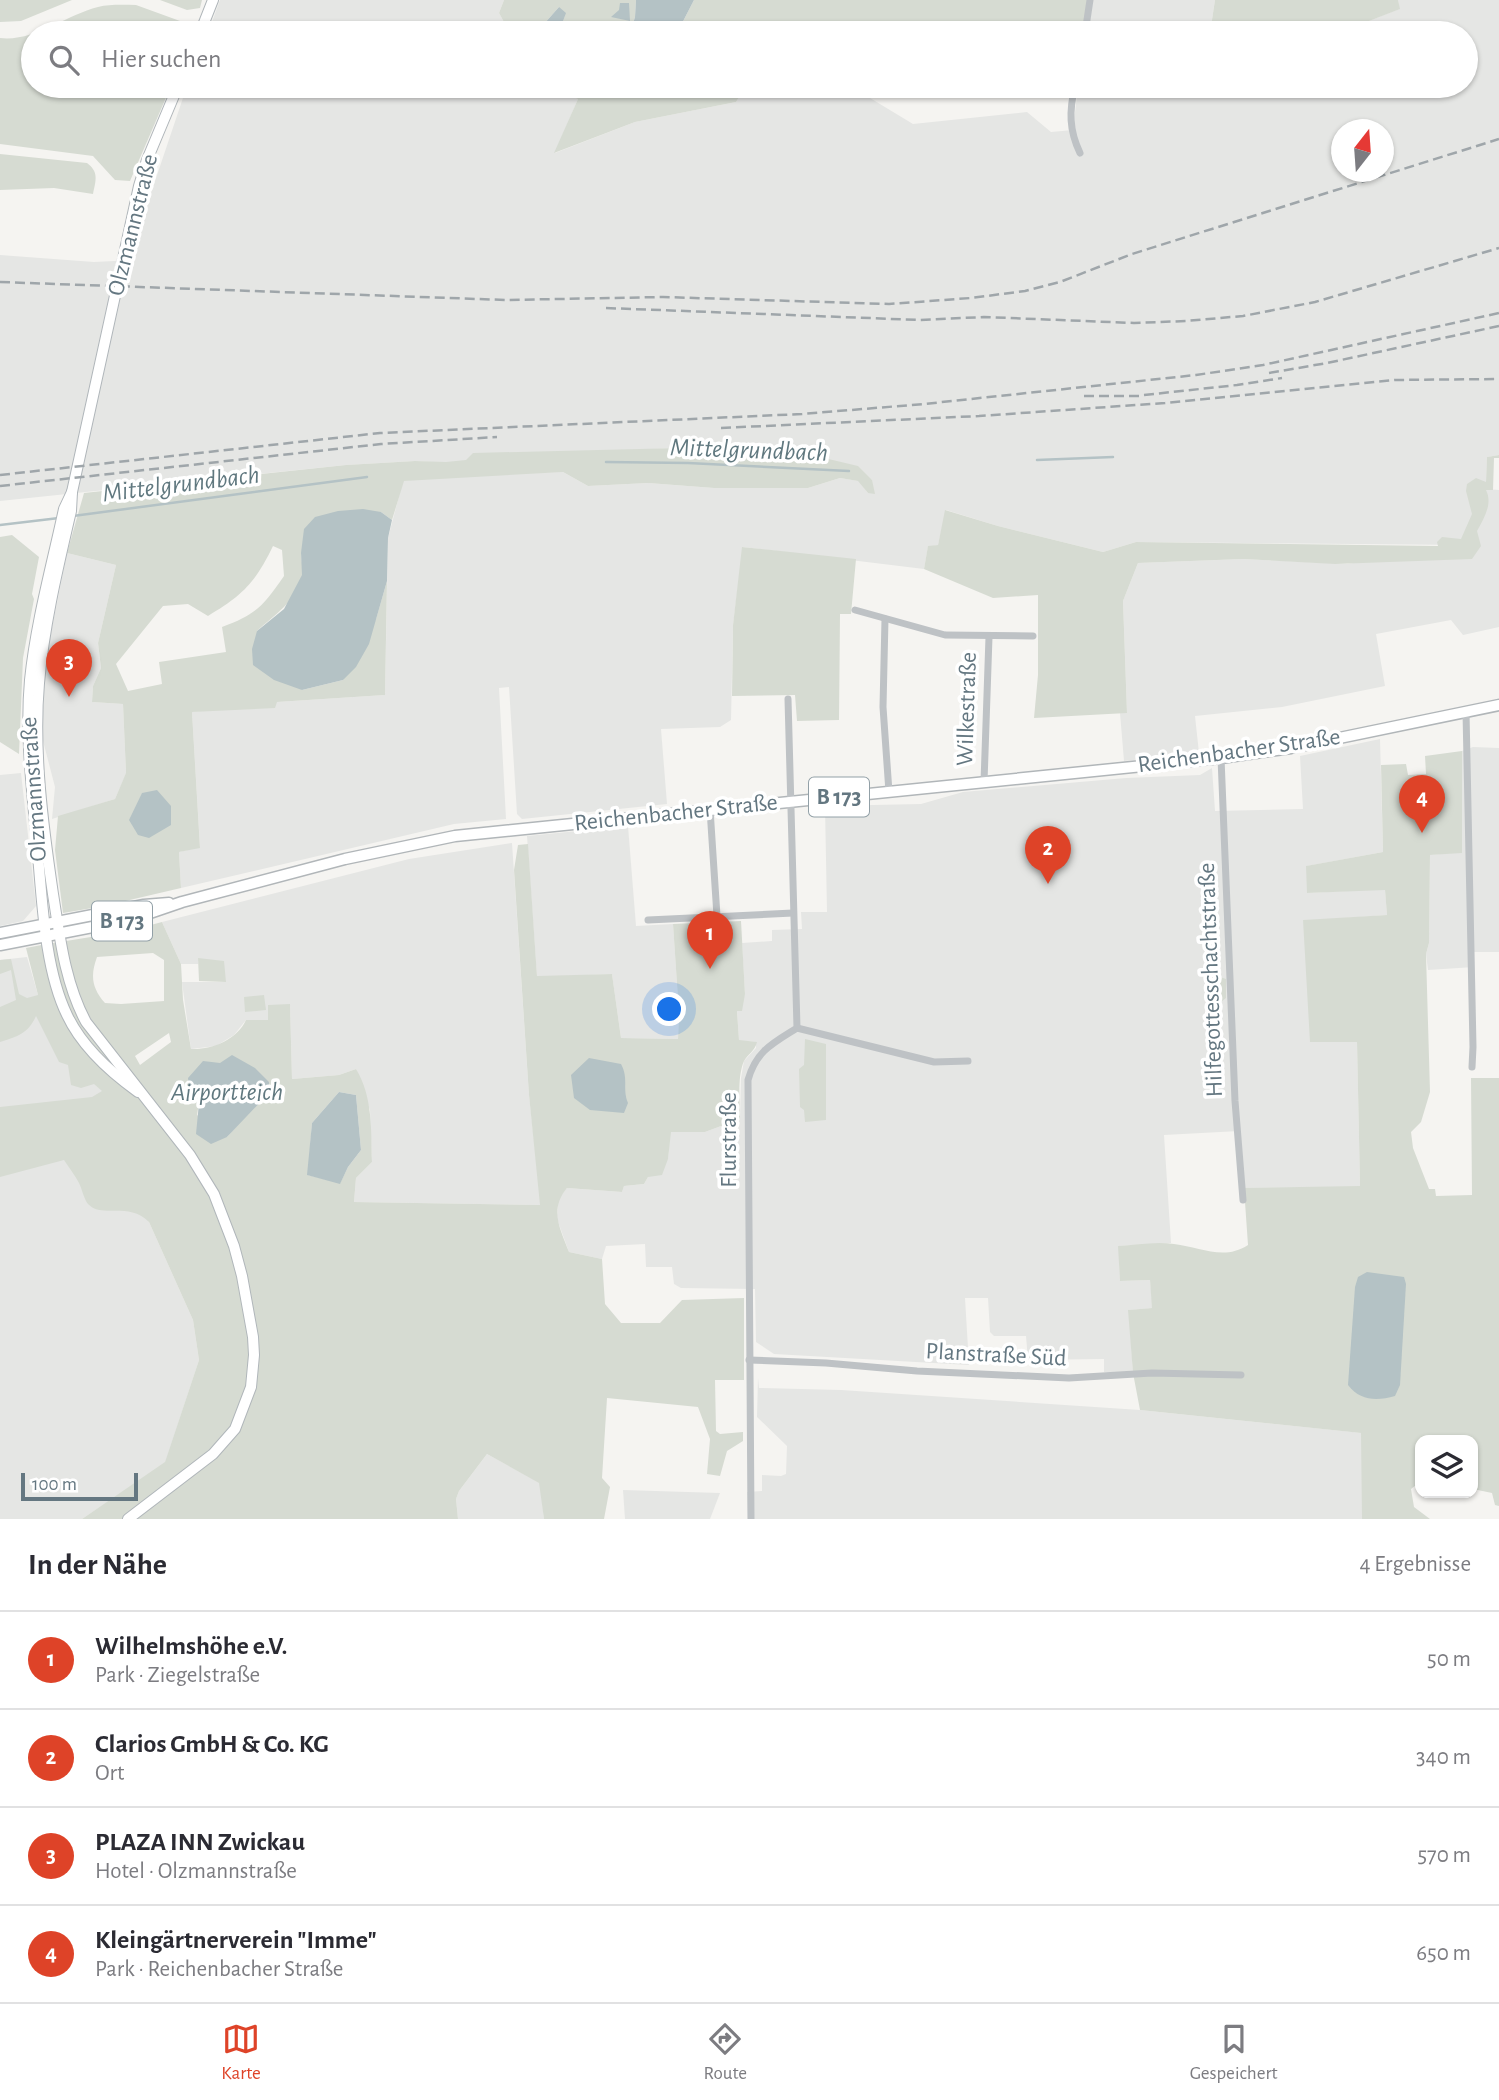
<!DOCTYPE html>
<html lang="de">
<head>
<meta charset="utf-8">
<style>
  body { margin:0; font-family:"Alegreya Sans",sans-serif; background:#f2f2f3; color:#2b2b33 }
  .controls { position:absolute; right:21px; bottom:21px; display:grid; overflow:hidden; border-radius:14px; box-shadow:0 2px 5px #0004 }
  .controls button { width:63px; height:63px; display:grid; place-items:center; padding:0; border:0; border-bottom:2px solid #e1e1e2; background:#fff; color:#2b2b33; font:35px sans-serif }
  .compass { position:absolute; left:1331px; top:119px; width:63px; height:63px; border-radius:50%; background:#fff; box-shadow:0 2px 5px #0004; rotate:17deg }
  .scale { position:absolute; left:21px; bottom:18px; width:117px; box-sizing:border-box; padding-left:7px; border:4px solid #647781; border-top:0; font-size:19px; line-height:24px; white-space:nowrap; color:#647781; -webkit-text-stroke:5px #fff; paint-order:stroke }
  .you { position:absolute; left:670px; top:1010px; width:24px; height:24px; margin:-18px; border:5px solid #fff; border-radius:50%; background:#1a73e8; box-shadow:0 0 0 10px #1a73e833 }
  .badge { display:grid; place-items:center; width:46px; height:46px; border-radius:50%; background:#de4328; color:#fff; font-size:23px; font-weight:700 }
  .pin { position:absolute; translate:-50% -58px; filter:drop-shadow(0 2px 4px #0008) }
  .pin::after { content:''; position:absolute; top:37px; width:24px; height:21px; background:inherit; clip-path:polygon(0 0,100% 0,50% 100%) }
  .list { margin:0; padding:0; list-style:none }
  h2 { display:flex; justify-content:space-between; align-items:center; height:91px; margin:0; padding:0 28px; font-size:30px }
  h2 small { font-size:23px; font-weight:400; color:#7c7c81 }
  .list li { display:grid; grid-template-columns:46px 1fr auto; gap:21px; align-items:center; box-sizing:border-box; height:98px; padding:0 28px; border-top:2px solid #e1e1e2 }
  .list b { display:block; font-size:26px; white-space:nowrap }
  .list p { margin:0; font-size:23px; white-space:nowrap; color:#7c7c81 }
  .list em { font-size:23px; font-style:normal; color:#7c7c81 }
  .icon { flex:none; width:38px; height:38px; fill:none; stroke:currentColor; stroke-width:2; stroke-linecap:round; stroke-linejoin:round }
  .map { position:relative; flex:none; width:1499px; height:1519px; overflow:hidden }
  .search { position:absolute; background:#fff; box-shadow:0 2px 5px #0004; left:21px; right:21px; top:21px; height:77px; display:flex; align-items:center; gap:18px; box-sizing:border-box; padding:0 24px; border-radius:38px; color:#7c7c81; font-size:26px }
  .sheet { height:483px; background:#fff }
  nav { display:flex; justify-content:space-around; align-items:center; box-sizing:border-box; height:98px; border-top:2px solid #e1e1e2; background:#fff; font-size:19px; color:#7c7c81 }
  nav a { display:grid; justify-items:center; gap:4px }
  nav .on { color:#de4328 }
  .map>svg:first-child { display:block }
  .built { fill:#e5e6e4; fill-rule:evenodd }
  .green { fill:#d6dbd2; fill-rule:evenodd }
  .water { fill:#b4c2c5 }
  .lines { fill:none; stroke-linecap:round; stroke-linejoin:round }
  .stream { stroke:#b4c2c5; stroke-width:2.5 }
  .secondary-casing { stroke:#b0b6ba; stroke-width:12 }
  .primary-casing { stroke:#b1b6b9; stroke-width:13 }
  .street { stroke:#bec2c5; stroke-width:7 }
  .secondary { stroke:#fff; stroke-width:10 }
  .primary { stroke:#fff; stroke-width:10 }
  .rail { stroke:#9fa6aa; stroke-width:2.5; stroke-dasharray:10 5; stroke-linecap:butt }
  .labels { text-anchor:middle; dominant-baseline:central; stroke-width:7; stroke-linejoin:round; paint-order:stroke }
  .shield { fill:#fff; stroke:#92a0a7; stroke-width:2 }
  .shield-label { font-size:23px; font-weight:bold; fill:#647781 }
  .street-label { font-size:24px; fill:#647781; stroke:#fff }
  .water-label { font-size:26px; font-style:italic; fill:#60787f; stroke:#fff }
</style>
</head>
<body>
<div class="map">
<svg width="1499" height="1519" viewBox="0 0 1499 1519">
  <rect width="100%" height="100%" fill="#f5f4f1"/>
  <g class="built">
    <polygon points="220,0 504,0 499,13 510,33 208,33"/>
    <polygon points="1093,0 1215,0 1210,33 1088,33"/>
    <path d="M1398,0h101v455l-12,2 -1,32 13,1v137l-36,8 -12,-15 -75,14 9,52 -103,21 -87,9 4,37 -75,8 -4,-48h7l-4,-112 15,-38 105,-4 104,5 119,-19 -330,-3 -33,10 -105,-26 -52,-16 -8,35 -10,2 -4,22 -181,-22 -10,78 -2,95 -11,7 -59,2 6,75 -145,15 -5,-5 -8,-127 -10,1 7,131 -52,5 -273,64 -2,-36 21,-5 -8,-135 85,-10 108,-7 3,-157 15,-57 49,-7 111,-2 25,14 60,-3 66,5h94l32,-10 19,3 9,12 4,-13 -52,-23 -141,-9 -77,3 -156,12 -31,-2 -69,4 -346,36v-246l94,7 40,-2 15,-61 38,-113h356l35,13 -23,54 80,-31 101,-20 10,-16h124v12l43,26 114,-12 24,20 22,-2 5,-44h388v-53h-128l61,-24zM1342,130h42v42h-42z"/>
    <polygon points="67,553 116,565 98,643 101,668 93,686 92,702 123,704 126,774 115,799 52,819 55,787 42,737 45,663"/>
    <polygon points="1380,739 1383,852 1307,866 1308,893 1385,889 1387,915 1303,921 1357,1041 1360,1187 1244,1188 1239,1131 1164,1135 1171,1243 1119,1246 1120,1281 1150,1280 1153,1308 1129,1310 1133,1373 1104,1372 1104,1359 1028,1360 1026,1336 994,1336 990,1332 988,1298 965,1298 969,1365 774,1354 756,1342 755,1289 681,1288 674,1284 672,1267 646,1267 645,1244 606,1246 602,1259 569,1252 557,1219 558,1199 567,1188 622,1192 624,1186 644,1184 648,1177 668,1159 670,1132 705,1132 740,1119 741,1078 744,1061 756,1048 756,1042 739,1041 737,1010 745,994 742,943 772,941 772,930 802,929 801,912 827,912 825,806 921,804 963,792 1126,778 1200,775 1212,768 1215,811 1303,809 1300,756"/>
    <polygon points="1473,747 1499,748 1499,952 1474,952 1474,967 1428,970 1426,954 1429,943 1430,855 1462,852 1462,751"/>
    <polygon points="21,773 36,906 23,921 0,926 0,775"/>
    <polygon points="628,826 636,926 673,924 679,1014 678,1039 621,1038 612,974 537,977 527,836"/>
    <polygon points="512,843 529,1095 541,1205 354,1202 356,1178 372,1162 370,1110 356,1069 339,1075 292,1079 290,1004 268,1020 246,1020 234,1035 216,1046 191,1049 182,982 225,982 198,958 198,964 181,964 162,922 409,859"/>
    <polygon points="27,957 45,1019 108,1096 149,1222 193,1320 199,1360 165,1463 82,1519 0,1519 0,960"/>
    <polygon points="758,1378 759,1388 841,1390 1140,1410 1362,1433 1362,1519 748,1519 747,1492 762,1491 762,1475 781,1476 786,1474 787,1446 757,1417"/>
    <polygon points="487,1454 540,1483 544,1519 458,1519 456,1499 459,1491"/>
    <polygon points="623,1490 720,1493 710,1519 625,1519"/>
  </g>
  <g class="green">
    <polygon points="0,0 72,0 21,21 0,22"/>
    <polygon points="160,0 202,0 200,8 187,10"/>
    <polygon points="504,0 636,0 635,17 630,33 584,33 578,26 567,31 560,25 559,7 536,33 510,33 499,13"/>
    <polygon points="694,0 1087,0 1083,33 677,33"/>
    <polygon points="1215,0 1398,0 1400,9 1338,33 1210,33"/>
    <path d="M136,5l44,16 6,12h-153v53h138l-41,95 -15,-1 -22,-24 -93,-12v-106c34,4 66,-23 98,-31 12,-3 26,-2 38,-2z"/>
    <polygon points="543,86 606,86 634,93 644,86 746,86 736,102 635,122 554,153 578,99"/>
    <path d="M0,154l87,9c12,9 9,17 6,31l-39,-6 -54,2z"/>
    <path d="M679,448l141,9 38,9 14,14 3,14 -7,-1 -10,-12 -18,-3 -32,10h-94l-66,-5 -60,3 -25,-14 -159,9 -12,39 -11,-8 -80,41c0,7 3,16 1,23 -5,25 -28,39 -45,55l45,59 41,-10 33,-61 11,-38 -2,114 -108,7 -2,6 -83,4 8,136 -21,4 2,36 -77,18 -41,7 -8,-63 3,-34 57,-17 11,-26 -3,-69 -31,-2 1,-16 8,-18 -3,-25 18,-78 -49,-12 17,-60 262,-28 69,-4 31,1 20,-2 7,-7zM273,546l9,4 2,26c-21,30 -27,38 -62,51l4,25 -67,10 3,22 -34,7 -12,-27 47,-58 25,-2 20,12c35,-21 47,-33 65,-70z"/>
    <path d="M1499,455v3h-5l-1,32h-7c7,14 -2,28 -9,41l4,15 -9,13 -137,5 -92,-5 -105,4 -15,38 4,112 -93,5 4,-43v-80l-45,3 -69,-29 4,-23 10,-1 7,-35 53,16 105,26 33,-10 302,4 -1,-4 5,-5 19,2 11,-25 -6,-23 1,-7 9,-6 10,4 1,-25z"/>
    <polygon points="12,535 39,557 32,594 34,599 23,658 19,754 0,742 0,537"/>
    <polygon points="742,547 856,559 851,614 840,614 839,720 797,721 795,695 732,696 733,625"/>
    <path d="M1462,751v102l-32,2 -1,88 -3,11 4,138 -9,30 -10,10 2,16 16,41h6l1,7 36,-1 -1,-117h28v428l-4,-1 -3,-12 -19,-4v-49h-53v42l-9,7 3,18 16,12h-68l-1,-86 -221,-23 -7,-37 -5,-63 24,-2 -2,-28 -30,1 -2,-35c18,-1 38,-5 56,-2 26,3 50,17 74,1l-4,-57 116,-2 -3,-144h-47l-7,-122 84,-5 -2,-25 -78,3 -1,-27 77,-14 -2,-87 25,-1 2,11 18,-1 -1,-18z"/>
    <path d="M528,844l9,132 75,-2 9,64 57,1 1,-25 -6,-90 68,-3 4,73 -3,17h-5l2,29 18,2c-2,9 -9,12 -13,19 -7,16 -4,41 -4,58l-35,13h-34l-3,27 -6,16 -14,2 -4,7 -20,2 -2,6 -55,-4c-18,22 -7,40 2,64l33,7 3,45 16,19h39l22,-23 62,-2v82h-29l1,51 4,3 23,-2v9l-16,10 -7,25 -13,-2 3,-35 -12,-32 -91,-9 -5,80 8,9 -6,32h-60l-5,-36 -52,-29 -28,37 -3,8 2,20h-376l83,-57 34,-102 -6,-40 -44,-98c-21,-21 -47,-3 -61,-18 -4,-5 -6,-15 -9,-21 -4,-8 -10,-15 -15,-23l-64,17v-70l92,-10 10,-6 -8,-7 -13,4 -10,-3 -3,-20 -9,-3 -23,-46c-8,18 -18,20 -36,26v-35l16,-7 -5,-30 -11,4v-14l11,-1 8,35 8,4 11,-3 -12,-47c45,-9 91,-13 136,-26l19,42 2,36 8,49c20,1 46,-9 55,-29h22v-15l22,-1 2,75 47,-4 17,-6c17,28 15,61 16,93l-16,16 -2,24 186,3 -11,-110 -15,-225 4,-25zM153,953l11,7v41l-43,3 -16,-1c-13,-15 -15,-27 -8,-46zM169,1033l2,9 -31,23 -5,-9zM339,1092l17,3 5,55 -13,17 -8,16 -32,-8 4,-52zM190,1094l57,20 -20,23 -30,-22 2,-12z"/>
    <polygon points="198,958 224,961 226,982 199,981"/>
    <path d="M1217,976l9,3v19l-4,3c-9,-3 -12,-8 -12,-17z"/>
    <polygon points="264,995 266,1010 245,1012 244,997"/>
    <polygon points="805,1039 826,1044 826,1120 805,1122 804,1110 800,1107 799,1069 804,1065"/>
  </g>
  <g class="water">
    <polygon points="636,0 694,0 677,33 630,33 635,17"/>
    <polygon points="620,3 629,3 630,21 611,17 619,10"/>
    <polygon points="559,7 566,13 561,26 567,31 578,26 584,33 536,33"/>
    <polygon points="363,509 381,512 392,520 388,538 387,581 369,644 356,667 343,680 302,690 274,680 253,665 252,649 257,631 284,609 302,575 301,553 304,529 315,517 338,511"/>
    <polygon points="157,790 171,806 171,825 149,838 138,835 129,820 142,793"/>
    <polygon points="232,1055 255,1068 269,1082 269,1093 227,1137 211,1144 196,1134 199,1103 190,1094 188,1078 203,1061 220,1063"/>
    <path d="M589,1058l32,6c8,15 1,24 7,39l-4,10 -34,-3 -16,-12 -3,-23z"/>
    <polygon points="339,1092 356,1095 361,1150 348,1167 340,1184 307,1175 312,1123"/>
    <path d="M1367,1272l37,5 2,7 -6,101 -5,11c-18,5 -35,5 -47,-11l7,-98 3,-10z"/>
  </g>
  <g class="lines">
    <g class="stream">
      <polyline points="1037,460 1113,457"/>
      <polyline points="606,462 688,463 849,471"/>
      <polyline points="73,516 367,477"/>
      <polyline points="0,525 59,518"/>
    </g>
    <defs>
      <g id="secondary">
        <polyline points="200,33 213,0"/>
        <path d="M72,492l-1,19c-13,56 -27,114 -32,172 -6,69 4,143 14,211 7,44 12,89 33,128l104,133 24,39 20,52 8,30 11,61 1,18 -3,32 -16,42 -22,25 -85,65"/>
        <path d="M138,1092c-28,-20 -56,-45 -71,-77 -23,-47 -25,-119 -30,-171 -5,-55 -12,-109 -7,-164 6,-58 22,-115 34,-171l8,-17 67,-306 8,-26 31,-74"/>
      </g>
      <g id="primary">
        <polyline points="0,933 144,905 169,903"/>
        <polyline points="0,945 113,923 141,916 182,902 345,859 455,836 1221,758 1291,748 1499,705"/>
      </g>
    </defs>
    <use href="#secondary" class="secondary-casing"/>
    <use href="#primary" class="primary-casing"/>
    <g class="street">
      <polyline points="1085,33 1090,0"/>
      <path d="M1075,86c-6,25 -6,44 5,67"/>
      <polyline points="855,610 945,635 1033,636"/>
      <polyline points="885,619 883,707 889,792"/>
      <polyline points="1466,712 1473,1047 1472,1067"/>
      <polyline points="1221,758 1235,1101 1243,1200"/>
      <polyline points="984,782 989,637"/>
      <polyline points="710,809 717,916"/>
      <polyline points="648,920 793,913"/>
      <polyline points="797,1028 934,1062 968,1061"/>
      <polyline points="749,1360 826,1363 917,1371 1069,1378 1152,1373 1241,1375"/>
      <path d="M751,1519l-3,-439c8,-29 25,-37 49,-52l-9,-329"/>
    </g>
    <use href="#secondary" class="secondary"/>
    <use href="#primary" class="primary"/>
    <g class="rail">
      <polyline points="0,282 506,300 663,297 889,304 971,298 1025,291 1060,282 1132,254 1499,139"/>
      <polyline points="606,308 920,320 984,317 1134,323 1186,321 1243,316 1315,302 1499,248"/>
      <polyline points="1269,373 1327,363 1499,326"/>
      <polyline points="1144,395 1237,385 1282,378"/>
      <polyline points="1084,396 1140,396"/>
      <polyline points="721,428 979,416 1165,403 1395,380 1499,379"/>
      <polyline points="0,475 380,433 802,414 924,404 1196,375 1263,365 1499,313"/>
      <polyline points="0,486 381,444 497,437"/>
    </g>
  </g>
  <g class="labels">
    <g class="shield">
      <rect x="809" y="777.5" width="60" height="39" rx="5"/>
      <rect x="92" y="901.5" width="60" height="39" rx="5"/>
    </g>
    <g class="shield-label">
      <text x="839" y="797">B 173</text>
      <text x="122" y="921">B 173</text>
    </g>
    <g class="street-label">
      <text transform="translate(133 225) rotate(-76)">Olzmannstraße</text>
      <text transform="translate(967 709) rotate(-88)">Wilkestraße</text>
      <text transform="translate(1239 751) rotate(-8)">Reichenbacher Straße</text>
      <text transform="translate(34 789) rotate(-94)">Olzmannstraße</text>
      <text transform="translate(676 813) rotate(-6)">Reichenbacher Straße</text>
      <text transform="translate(1211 980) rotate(-92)">Hilfegottesschachtstraße</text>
      <text transform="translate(729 1140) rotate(-90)">Flurstraße</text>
      <text transform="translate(996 1355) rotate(3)">Planstraße Süd</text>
    </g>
    <g class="water-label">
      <text transform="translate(749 450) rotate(2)">Mittelgrundbach</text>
      <text transform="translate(181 484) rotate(-7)">Mittelgrundbach</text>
      <text x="227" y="1092">Airportteich</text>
    </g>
  </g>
</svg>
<div class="controls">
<button><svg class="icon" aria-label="layers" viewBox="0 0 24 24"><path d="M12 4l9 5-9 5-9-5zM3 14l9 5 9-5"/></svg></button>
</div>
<svg class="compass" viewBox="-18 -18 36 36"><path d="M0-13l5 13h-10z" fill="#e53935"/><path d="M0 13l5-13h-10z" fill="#7c7c81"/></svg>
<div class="scale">100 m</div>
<div class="you"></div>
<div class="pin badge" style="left:710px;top:969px">1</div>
<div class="pin badge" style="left:1048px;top:884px">2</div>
<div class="pin badge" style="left:69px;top:697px">3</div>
<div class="pin badge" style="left:1422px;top:833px">4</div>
<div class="search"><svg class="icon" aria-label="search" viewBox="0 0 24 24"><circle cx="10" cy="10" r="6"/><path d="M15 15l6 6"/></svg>Hier suchen</div>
</div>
<section class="sheet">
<h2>In der Nähe<small>4 Ergebnisse</small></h2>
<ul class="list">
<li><span class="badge">1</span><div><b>Wilhelmshöhe e.V.</b><p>Park · Ziegelstraße</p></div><em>50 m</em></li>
<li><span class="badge">2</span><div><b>Clarios GmbH &amp; Co. KG</b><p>Ort</p></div><em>340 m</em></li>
<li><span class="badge">3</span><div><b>PLAZA INN Zwickau</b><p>Hotel · Olzmannstraße</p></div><em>570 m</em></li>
<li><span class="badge">4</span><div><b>Kleingärtnerverein &quot;Imme&quot;</b><p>Park · Reichenbacher Straße</p></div><em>650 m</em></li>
</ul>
</section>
<nav>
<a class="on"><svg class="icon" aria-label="map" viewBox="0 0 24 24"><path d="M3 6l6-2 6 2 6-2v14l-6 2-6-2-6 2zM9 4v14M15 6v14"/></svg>Karte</a>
<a><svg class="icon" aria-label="directions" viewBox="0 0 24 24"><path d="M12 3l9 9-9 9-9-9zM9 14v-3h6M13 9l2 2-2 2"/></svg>Route</a>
<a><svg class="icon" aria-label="saved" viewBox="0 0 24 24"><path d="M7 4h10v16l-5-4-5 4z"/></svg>Gespeichert</a>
</nav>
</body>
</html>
